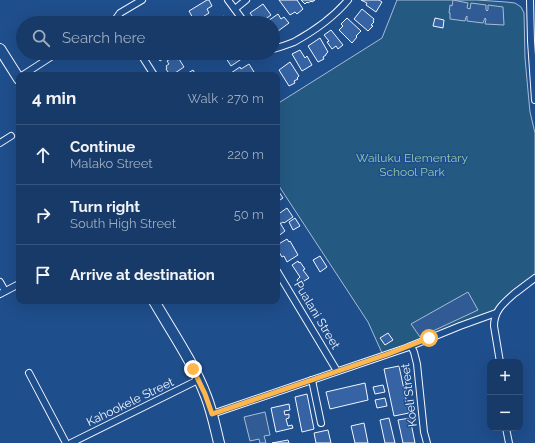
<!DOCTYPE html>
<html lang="en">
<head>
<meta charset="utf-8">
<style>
  body { margin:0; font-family:Raleway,sans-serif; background:#244571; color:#f1f3f6 }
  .controls { position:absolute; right:12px; bottom:12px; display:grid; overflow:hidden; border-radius:8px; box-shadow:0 4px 16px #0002 }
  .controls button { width:36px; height:36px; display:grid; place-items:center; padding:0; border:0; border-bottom:1px solid #36547d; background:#173a69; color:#f1f3f6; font:20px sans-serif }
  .stop { position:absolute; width:12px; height:12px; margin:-9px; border:3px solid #ffb74d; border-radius:50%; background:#fff }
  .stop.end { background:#ffb74d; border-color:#fff; box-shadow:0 1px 4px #0008 }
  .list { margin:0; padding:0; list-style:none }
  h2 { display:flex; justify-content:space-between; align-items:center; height:52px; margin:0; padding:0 16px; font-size:17px }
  h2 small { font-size:13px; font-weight:400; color:#9eadc0 }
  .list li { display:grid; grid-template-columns:26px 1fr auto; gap:12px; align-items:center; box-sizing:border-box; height:60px; padding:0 16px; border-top:1px solid #36547d }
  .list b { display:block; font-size:15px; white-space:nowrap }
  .list p { margin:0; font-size:13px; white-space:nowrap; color:#9eadc0 }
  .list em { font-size:13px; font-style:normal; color:#9eadc0 }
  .icon { flex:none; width:22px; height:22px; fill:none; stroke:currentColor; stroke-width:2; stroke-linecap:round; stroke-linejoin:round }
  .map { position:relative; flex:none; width:535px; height:443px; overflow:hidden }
  .search { position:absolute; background:#173a69; box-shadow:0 4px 16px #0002; left:16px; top:16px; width:264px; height:44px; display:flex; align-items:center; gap:10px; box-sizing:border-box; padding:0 14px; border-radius:22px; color:#9eadc0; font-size:15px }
  .panel { position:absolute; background:#173a69; box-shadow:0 4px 16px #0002; left:16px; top:72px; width:264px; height:232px; border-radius:8px }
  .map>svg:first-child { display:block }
  .green { fill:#245a82; stroke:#a8bbd7 }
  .parking { fill:#305b95; stroke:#a8bbd7 }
  .building { fill:#3563a3; stroke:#f2f6ff }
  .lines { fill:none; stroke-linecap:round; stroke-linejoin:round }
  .minor-casing { stroke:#f2f6ff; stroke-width:8 }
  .primary-casing { stroke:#f2f6ff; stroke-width:12 }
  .minor { stroke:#1f4e8c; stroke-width:6 }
  .primary { stroke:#1f4e8c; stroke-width:10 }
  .route { stroke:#ffb74d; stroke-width:5 }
  .labels { text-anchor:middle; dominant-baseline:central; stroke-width:3; stroke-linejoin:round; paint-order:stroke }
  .park-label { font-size:12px; fill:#97c8a6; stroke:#1f4e8c }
  .street-label { font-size:12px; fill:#f2f6ff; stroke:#1f4e8c }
</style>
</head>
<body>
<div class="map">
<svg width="535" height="443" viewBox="0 0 535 443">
  <rect width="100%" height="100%" fill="#1f4e8c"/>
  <polygon class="green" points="397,0 477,0 506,2 515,3 521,7 524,13 525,58 528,91 530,112 535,133 535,275 500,303 493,314 382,353 368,322 277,183 277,104 382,38"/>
  <g class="parking">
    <polygon points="453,0 468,3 467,8 470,9 471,3 486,5 486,10 487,11 488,10 488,5 503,7 504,25 485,24 486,19 485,18 483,23 467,21 467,16 466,17 465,21 450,19 450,13 449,13 450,5 452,6"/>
    <polygon points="468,292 478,310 420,337 411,324"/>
    <polygon points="265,412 270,435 264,436 266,443 260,443 259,439 250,441 244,417"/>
  </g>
  <g class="building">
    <polygon points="207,0 209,0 212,6 207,9 209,13 195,22 189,11"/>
    <polygon points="279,0 297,0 303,9 297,14 295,12 290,15"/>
    <polygon points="301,0 315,0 312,2 311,1 308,3 307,2 305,4"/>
    <polygon points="361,0 379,0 382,2 376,12 366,5 367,3"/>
    <polygon points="263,4 271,15 260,23 257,23 250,13"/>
    <polygon points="362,9 374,19 373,21 374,22 371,25 373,26 368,31 354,19"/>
    <polygon points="278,14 281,19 284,17 289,23 274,34 273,23 265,23"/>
    <polygon points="224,16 228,23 213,23"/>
    <polygon points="347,18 361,31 356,36 357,37 352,43 339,30 343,26 341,24"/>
    <polygon points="435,18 444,20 443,28 433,26"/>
    <polygon points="331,30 343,45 338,49 336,46 332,49 327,42 329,41 324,35"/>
    <polygon points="320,38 328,52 326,54 326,55 323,57 324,59 318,62 308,46"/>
    <polygon points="300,50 305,58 307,56 312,65 302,71 292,54"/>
    <polygon points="157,53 172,53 160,61 155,54"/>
    <polygon points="226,53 244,53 246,56 231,66 224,55"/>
    <polygon points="175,56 177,60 179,59 184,67 172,75 170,75 166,69 167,68 166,66 169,64 167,61"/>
    <polygon points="290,62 299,76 297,78 298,79 294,81 295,83 289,86 279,70"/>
    <polygon points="249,64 254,72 249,75 233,75 231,73 240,67 241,69"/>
    <polygon points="193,70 196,75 185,75"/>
    <polygon points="277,189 283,198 277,202"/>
    <polygon points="287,208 293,217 284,223 283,222 280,224 277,219 278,218 277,215"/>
    <polygon points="277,218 285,231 277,237"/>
    <polygon points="295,218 300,226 293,230 289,222"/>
    <polygon points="287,239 289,242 290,241 298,255 287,262 284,256 282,257 277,249 279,247 277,245"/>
    <polygon points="320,256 327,267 320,272 313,260"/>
    <polygon points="298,261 299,263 300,262 305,269 303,270 309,278 299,284 297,280 300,277 292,265"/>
    <polygon points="388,333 393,340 385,345 380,338"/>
    <polygon points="399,366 409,413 394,416 384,369"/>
    <polygon points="365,383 368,400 330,409 326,392"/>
    <polygon points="383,385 385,392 375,394 373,387"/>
    <polygon points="307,394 314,429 302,432 295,397"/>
    <polygon points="385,398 387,406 377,408 375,400"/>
    <polygon points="289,404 290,410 284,411 285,415 289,414 289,418 286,419 288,426 292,425 293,428 276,432 271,408"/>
    <polygon points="389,418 395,443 385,443 380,420"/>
    <polygon points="410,418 415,443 403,443 398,420"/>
    <polygon points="364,423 368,443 355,443 351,426"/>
    <polygon points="328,430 331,443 316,443 314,433"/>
    <polygon points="288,440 289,443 272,443"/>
  </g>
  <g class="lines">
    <defs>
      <g id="minor">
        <polyline points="228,0 245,23"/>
        <polyline points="530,0 531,41 535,100"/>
        <polyline points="235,9 246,0"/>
        <polyline points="115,20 120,13 142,0"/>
        <polyline points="104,23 115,20"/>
        <path d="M273,49c7,-2 14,-4 21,-7 20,-11 39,-24 54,-42"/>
        <polyline points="140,53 154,75"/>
        <polyline points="23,75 57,53"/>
        <polyline points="0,143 11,136"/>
        <polyline points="277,271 337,371"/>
        <polyline points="0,282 5,291"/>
        <polyline points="0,294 19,284"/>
        <polyline points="411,346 414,352 417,364 424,432 427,443"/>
        <path d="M500,362l-6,-36c0,-16 10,-23 21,-33 7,-5 13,-10 20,-15"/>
        <polyline points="29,373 66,443"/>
        <polyline points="312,380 321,423"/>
        <polyline points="212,414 406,348 460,326 496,313"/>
        <polyline points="506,428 509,443"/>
        <polyline points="71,443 198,380"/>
      </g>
      <g id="primary">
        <polyline points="0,49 19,79"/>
        <path d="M154,301c18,31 39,61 52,95 6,15 9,31 13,47"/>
      </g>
    </defs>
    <use href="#minor" class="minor-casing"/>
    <use href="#primary" class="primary-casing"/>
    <use href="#minor" class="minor"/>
    <use href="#primary" class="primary"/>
  </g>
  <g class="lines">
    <polyline class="route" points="193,369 205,394 212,414 388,354 429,338"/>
  </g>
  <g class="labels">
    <g class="park-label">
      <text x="412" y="158">Wailuku Elementary<tspan x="412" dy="14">School Park</tspan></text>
    </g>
    <g class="street-label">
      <text transform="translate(317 315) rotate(59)">Pualani Street</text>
      <text transform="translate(409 395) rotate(-97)">Koeli Street</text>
      <text transform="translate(130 402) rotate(-26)">Kahookele Street</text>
    </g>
  </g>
</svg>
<div class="controls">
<button>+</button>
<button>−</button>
</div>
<div class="stop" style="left:429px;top:338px"></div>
<div class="stop end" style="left:193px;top:369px"></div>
<div class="search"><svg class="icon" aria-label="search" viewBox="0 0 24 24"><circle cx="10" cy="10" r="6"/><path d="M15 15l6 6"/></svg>Search here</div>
<section class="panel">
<h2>4 min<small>Walk · 270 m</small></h2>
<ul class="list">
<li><svg class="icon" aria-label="ahead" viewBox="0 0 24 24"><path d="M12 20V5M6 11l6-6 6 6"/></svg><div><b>Continue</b><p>Malako Street</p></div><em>220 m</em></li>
<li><svg class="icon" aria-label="right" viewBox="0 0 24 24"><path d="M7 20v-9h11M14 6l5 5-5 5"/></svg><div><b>Turn right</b><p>South High Street</p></div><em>50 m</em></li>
<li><svg class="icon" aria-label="arrive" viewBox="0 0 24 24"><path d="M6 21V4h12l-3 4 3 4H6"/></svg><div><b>Arrive at destination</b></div></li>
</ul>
</section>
</div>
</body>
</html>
